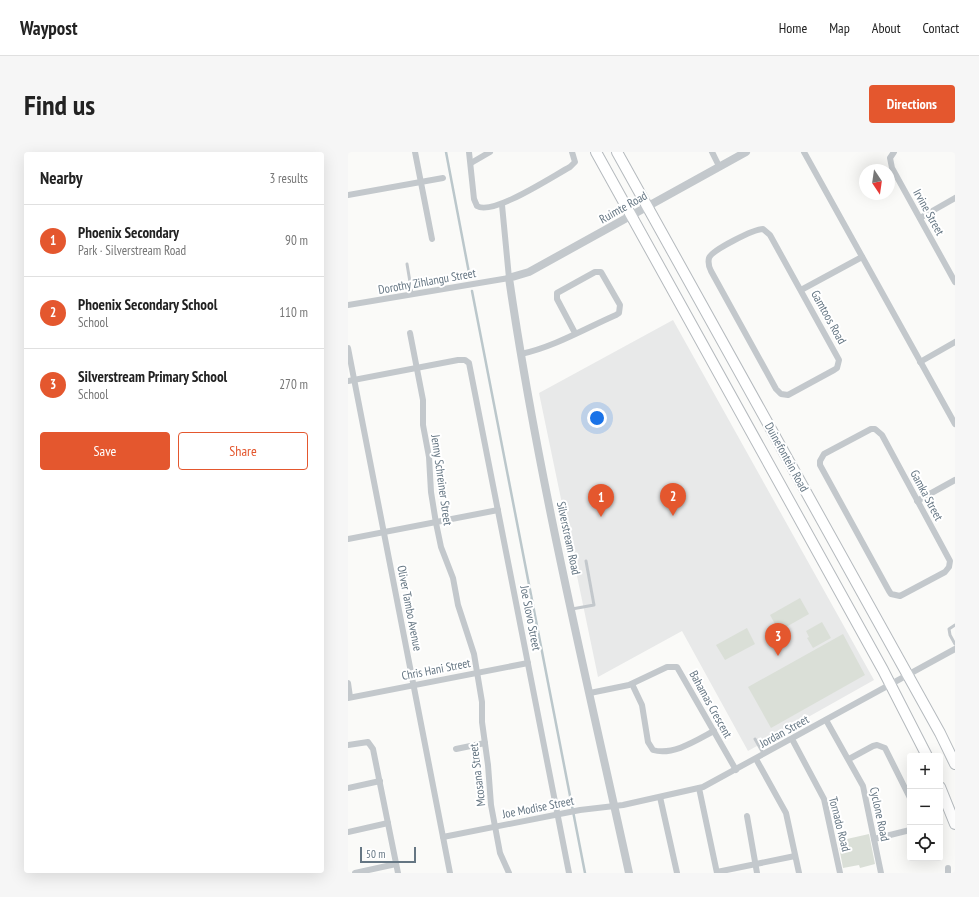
<!DOCTYPE html>
<html lang="en">
<head>
<meta charset="utf-8">
<style>
  body { margin:0; font-family:"PT Sans Narrow",sans-serif; background:#f6f6f6; color:#222 }
  .controls { position:absolute; right:12px; bottom:12px; display:grid; overflow:hidden; border-radius:4px; box-shadow:0 4px 16px #0002 }
  .controls button { width:36px; height:36px; display:grid; place-items:center; padding:0; border:0; border-bottom:1px solid #e0e0e0; background:#fff; color:#222; font:20px sans-serif }
  .compass { position:absolute; left:511px; top:12px; width:36px; height:36px; border-radius:50%; background:#fff; box-shadow:0 4px 16px #0002; rotate:167deg }
  .scale { position:absolute; left:12px; bottom:10px; width:56px; box-sizing:border-box; padding-left:4px; border:2px solid #657683; border-top:0; font-size:11px; line-height:14px; white-space:nowrap; color:#657683; -webkit-text-stroke:3px #fff; paint-order:stroke }
  .you { position:absolute; left:249px; top:266px; width:14px; height:14px; margin:-10px; border:3px solid #fff; border-radius:50%; background:#1a73e8; box-shadow:0 0 0 6px #1a73e833 }
  .badge { display:grid; place-items:center; width:26px; height:26px; border-radius:50%; background:#e4572e; color:#fff; font-size:13px; font-weight:700 }
  .pin { position:absolute; translate:-50% -33px; filter:drop-shadow(0 1px 2px #0008) }
  .pin::after { content:''; position:absolute; top:21px; width:14px; height:12px; background:inherit; clip-path:polygon(0 0,100% 0,50% 100%) }
  .list { margin:0; padding:0; list-style:none }
  h2 { display:flex; justify-content:space-between; align-items:center; height:52px; margin:0; padding:0 16px; font-size:17px }
  h2 small { font-size:13px; font-weight:400; color:#767676 }
  .list li { display:grid; grid-template-columns:26px 1fr auto; gap:12px; align-items:center; box-sizing:border-box; height:72px; padding:0 16px; border-top:1px solid #e0e0e0 }
  .list b { display:block; font-size:15px; white-space:nowrap }
  .list p { margin:0; font-size:13px; white-space:nowrap; color:#767676 }
  .list em { font-size:13px; font-style:normal; color:#767676 }
  .actions { display:flex; gap:8px; padding:12px 16px }
  .actions a { flex:1; padding:9px 0; border:1px solid #e4572e; border-radius:4px; text-align:center; font-size:14px; color:#e4572e }
  .actions .main { background:#e4572e; color:#fff }
  .icon { flex:none; width:22px; height:22px; fill:none; stroke:currentColor; stroke-width:2; stroke-linecap:round; stroke-linejoin:round }
  .map { position:relative; flex:none; width:607px; height:721px; overflow:hidden; border-radius:4px }
  header { display:flex; align-items:center; gap:24px; box-sizing:border-box; height:56px; padding:0 20px; background:#fff; border-bottom:1px solid #e0e0e0 }
  header strong { font-size:19px }
  nav { display:flex; gap:22px; margin-inline-start:auto; font-size:14px }
  .intro { display:flex; align-items:center; justify-content:space-between; box-sizing:border-box; height:96px; padding:0 24px }
  h1 { margin:0; font-size:28px }
  .button { padding:10px 18px; border-radius:4px; background:#e4572e; color:#fff; font-size:14px; font-weight:700 }
  main { display:flex; gap:24px; padding:0 24px }
  aside { flex:1; background:#fff; border-radius:4px; box-shadow:0 4px 16px #0002 }
  .map>svg:first-child { display:block }
  .built { fill:#e8e9e9 }
  .green { fill:#dadfd7 }
  .lines { fill:none; stroke-linecap:round; stroke-linejoin:round }
  .stream { stroke:#bbc7cb; stroke-width:2.5 }
  .primary-casing { stroke:#b5babe; stroke-width:12 }
  .service { stroke:#c3c8cc; stroke-width:3 }
  .minor { stroke:#c3c8cc; stroke-width:6 }
  .tertiary { stroke:#c3c8cc; stroke-width:8 }
  .primary { stroke:#fff; stroke-width:10 }
  .labels { text-anchor:middle; dominant-baseline:central; stroke-width:4; stroke-linejoin:round; paint-order:stroke }
  .street-label { font-size:12px; fill:#657683; stroke:#fff }
</style>
</head>
<body>
<header>
<strong>Waypost</strong>
<nav><a>Home</a><a>Map</a><a>About</a><a>Contact</a></nav>
</header>
<div class="intro"><h1>Find us</h1><a class="button">Directions</a></div>
<main>
<aside>
<h2>Nearby<small>3 results</small></h2>
<ul class="list">
<li><span class="badge">1</span><div><b>Phoenix Secondary</b><p>Park · Silverstream Road</p></div><em>90 m</em></li>
<li><span class="badge">2</span><div><b>Phoenix Secondary School</b><p>School</p></div><em>110 m</em></li>
<li><span class="badge">3</span><div><b>Silverstream Primary School</b><p>School</p></div><em>270 m</em></li>
</ul>
<div class="actions"><a class="main">Save</a><a>Share</a></div>
</aside>
<div class="map">
<svg width="607" height="721" viewBox="0 0 607 721">
  <rect width="100%" height="100%" fill="#fafaf8"/>
  <polygon class="built" points="325,168 526,528 400,599 334,479 250,525 191,241"/>
  <g class="green">
    <polygon points="452,446 461,462 431,479 422,463"/>
    <polygon points="474,470 483,486 465,496 459,486 461,485 458,479"/>
    <polygon points="399,476 407,492 377,508 368,493"/>
    <polygon points="495,482 517,523 423,576 400,535"/>
    <polygon points="521,682 527,712 512,716 511,713 495,716 490,689"/>
  </g>
  <g class="lines">
    <g class="stream">
      <polyline points="98,0 122,126"/>
      <polyline points="124,139 237,721"/>
    </g>
    <defs>
      <g id="primary">
        <polyline points="248,0 535,518 579,604"/>
        <polyline points="269,0 592,581 607,612"/>
        <polyline points="592,635 607,672"/>
      </g>
    </defs>
    <use href="#primary" class="primary-casing"/>
    <g class="service">
      <polyline points="59,112 64,142"/>
      <polyline points="224,457 246,453 238,409"/>
      <polyline points="607,473 601,477 602,483 607,492"/>
      <polyline points="407,587 415,601"/>
    </g>
    <g class="minor">
      <polyline points="67,0 84,87"/>
      <path d="M121,0l5,47 3,7c16,10 76,-30 93,-39l5,-5 -3,-10"/>
      <polyline points="364,0 371,14"/>
      <polyline points="456,0 607,272"/>
      <polyline points="546,0 542,6 544,16 607,130"/>
      <polyline points="123,11 142,0"/>
      <polyline points="0,43 95,26"/>
      <polyline points="572,66 607,46"/>
      <path d="M415,77l7,6 69,125 -2,8 -3,2 -46,25 -7,-1 -5,-5 -65,-118c-2,-4 -3,-9 -2,-13 3,-8 45,-29 54,-29z"/>
      <polyline points="453,138 514,105"/>
      <polyline points="0,153 161,126 154,53"/>
      <polyline points="62,181 75,248 75,273 81,305 83,340 88,371 93,395 105,426 110,453 126,502 134,550 134,570 140,613 143,653 152,701 161,721"/>
      <polyline points="0,196 102,721"/>
      <path d="M173,202c33,-7 65,-26 95,-39l3,-2 1,-8 -19,-33h-6l-38,21v6l18,34"/>
      <polyline points="572,210 607,190"/>
      <polyline points="0,229 110,208 117,208 121,211 221,721"/>
      <polygon points="523,277 527,277 534,283 602,409 601,415 597,420 552,444 543,442 541,439 472,313 472,309 476,302"/>
      <polyline points="569,349 607,328"/>
      <polyline points="0,387 150,358"/>
      <polyline points="0,531 2,545"/>
      <path d="M284,532l10,21 6,37 5,8c20,6 44,-10 61,-19"/>
      <polyline points="242,541 281,533 319,515 329,515 388,618"/>
      <polyline points="0,546 180,511"/>
      <polyline points="478,568 515,634 533,721"/>
      <polyline points="444,587 476,647 492,721"/>
      <polyline points="0,593 20,590 25,597 50,721"/>
      <polyline points="108,597 137,591"/>
      <polyline points="408,607 438,661 451,721"/>
      <polyline points="501,607 525,594 529,593 537,596 562,646"/>
      <polyline points="0,636 32,629"/>
      <polyline points="351,636 369,721"/>
      <polyline points="312,645 329,721"/>
      <polyline points="399,664 409,721"/>
      <polyline points="0,680 40,671"/>
      <polyline points="95,685 232,658 275,653 355,635 607,497"/>
      <polyline points="526,687 562,678"/>
      <polyline points="600,716 600,721"/>
      <polyline points="369,720 447,704"/>
      <polyline points="7,721 48,712"/>
    </g>
    <path class="tertiary" d="M281,721c-43,-197 -91,-395 -120,-595l20,-6 217,-120"/>
    <use href="#primary" class="primary"/>
  </g>
  <g class="labels">
    <g class="street-label">
      <text transform="translate(275 55) rotate(-29)">Ruimte Road</text>
      <text transform="translate(581 60) rotate(61)">Irvine Street</text>
      <text transform="translate(79 129) rotate(-10)">Dorothy Zihlangu Street</text>
      <text transform="translate(481 165) rotate(61)">Gamtoos Road</text>
      <text transform="translate(439 305) rotate(61)">Duinefontein Road</text>
      <text transform="translate(94 328) rotate(82)">Jenny Schreiner Street</text>
      <text transform="translate(579 343) rotate(62)">Gamka Street</text>
      <text transform="translate(221 386) rotate(78)">Silverstream Road</text>
      <text transform="translate(62 456) rotate(79)">Oliver Tambo Avenue</text>
      <text transform="translate(183 466) rotate(79)">Joe Slovo Street</text>
      <text transform="translate(88 517) rotate(-11)">Chris Hani Street</text>
      <text transform="translate(363 552) rotate(61)">Bahamas Crescent</text>
      <text transform="translate(436 579) rotate(-29)">Jordan Street</text>
      <text transform="translate(129 623) rotate(-97)">Mcosana Street</text>
      <text transform="translate(190 655) rotate(-11)">Joe Modise Street</text>
      <text transform="translate(532 662) rotate(78)">Cyclone Road</text>
      <text transform="translate(492 672) rotate(76)">Tornado Road</text>
    </g>
  </g>
</svg>
<div class="controls">
<button>+</button>
<button>−</button>
<button><svg class="icon" aria-label="locate" viewBox="0 0 24 24"><circle cx="12" cy="12" r="6"/><path d="M12 2v4M12 18v4M2 12h4M18 12h4"/></svg></button>
</div>
<svg class="compass" viewBox="-18 -18 36 36"><path d="M0-13l5 13h-10z" fill="#e53935"/><path d="M0 13l5-13h-10z" fill="#767676"/></svg>
<div class="scale">50 m</div>
<div class="you"></div>
<div class="pin badge" style="left:253px;top:365px">1</div>
<div class="pin badge" style="left:325px;top:364px">2</div>
<div class="pin badge" style="left:430px;top:504px">3</div>
</div>
</main>
</body>
</html>
